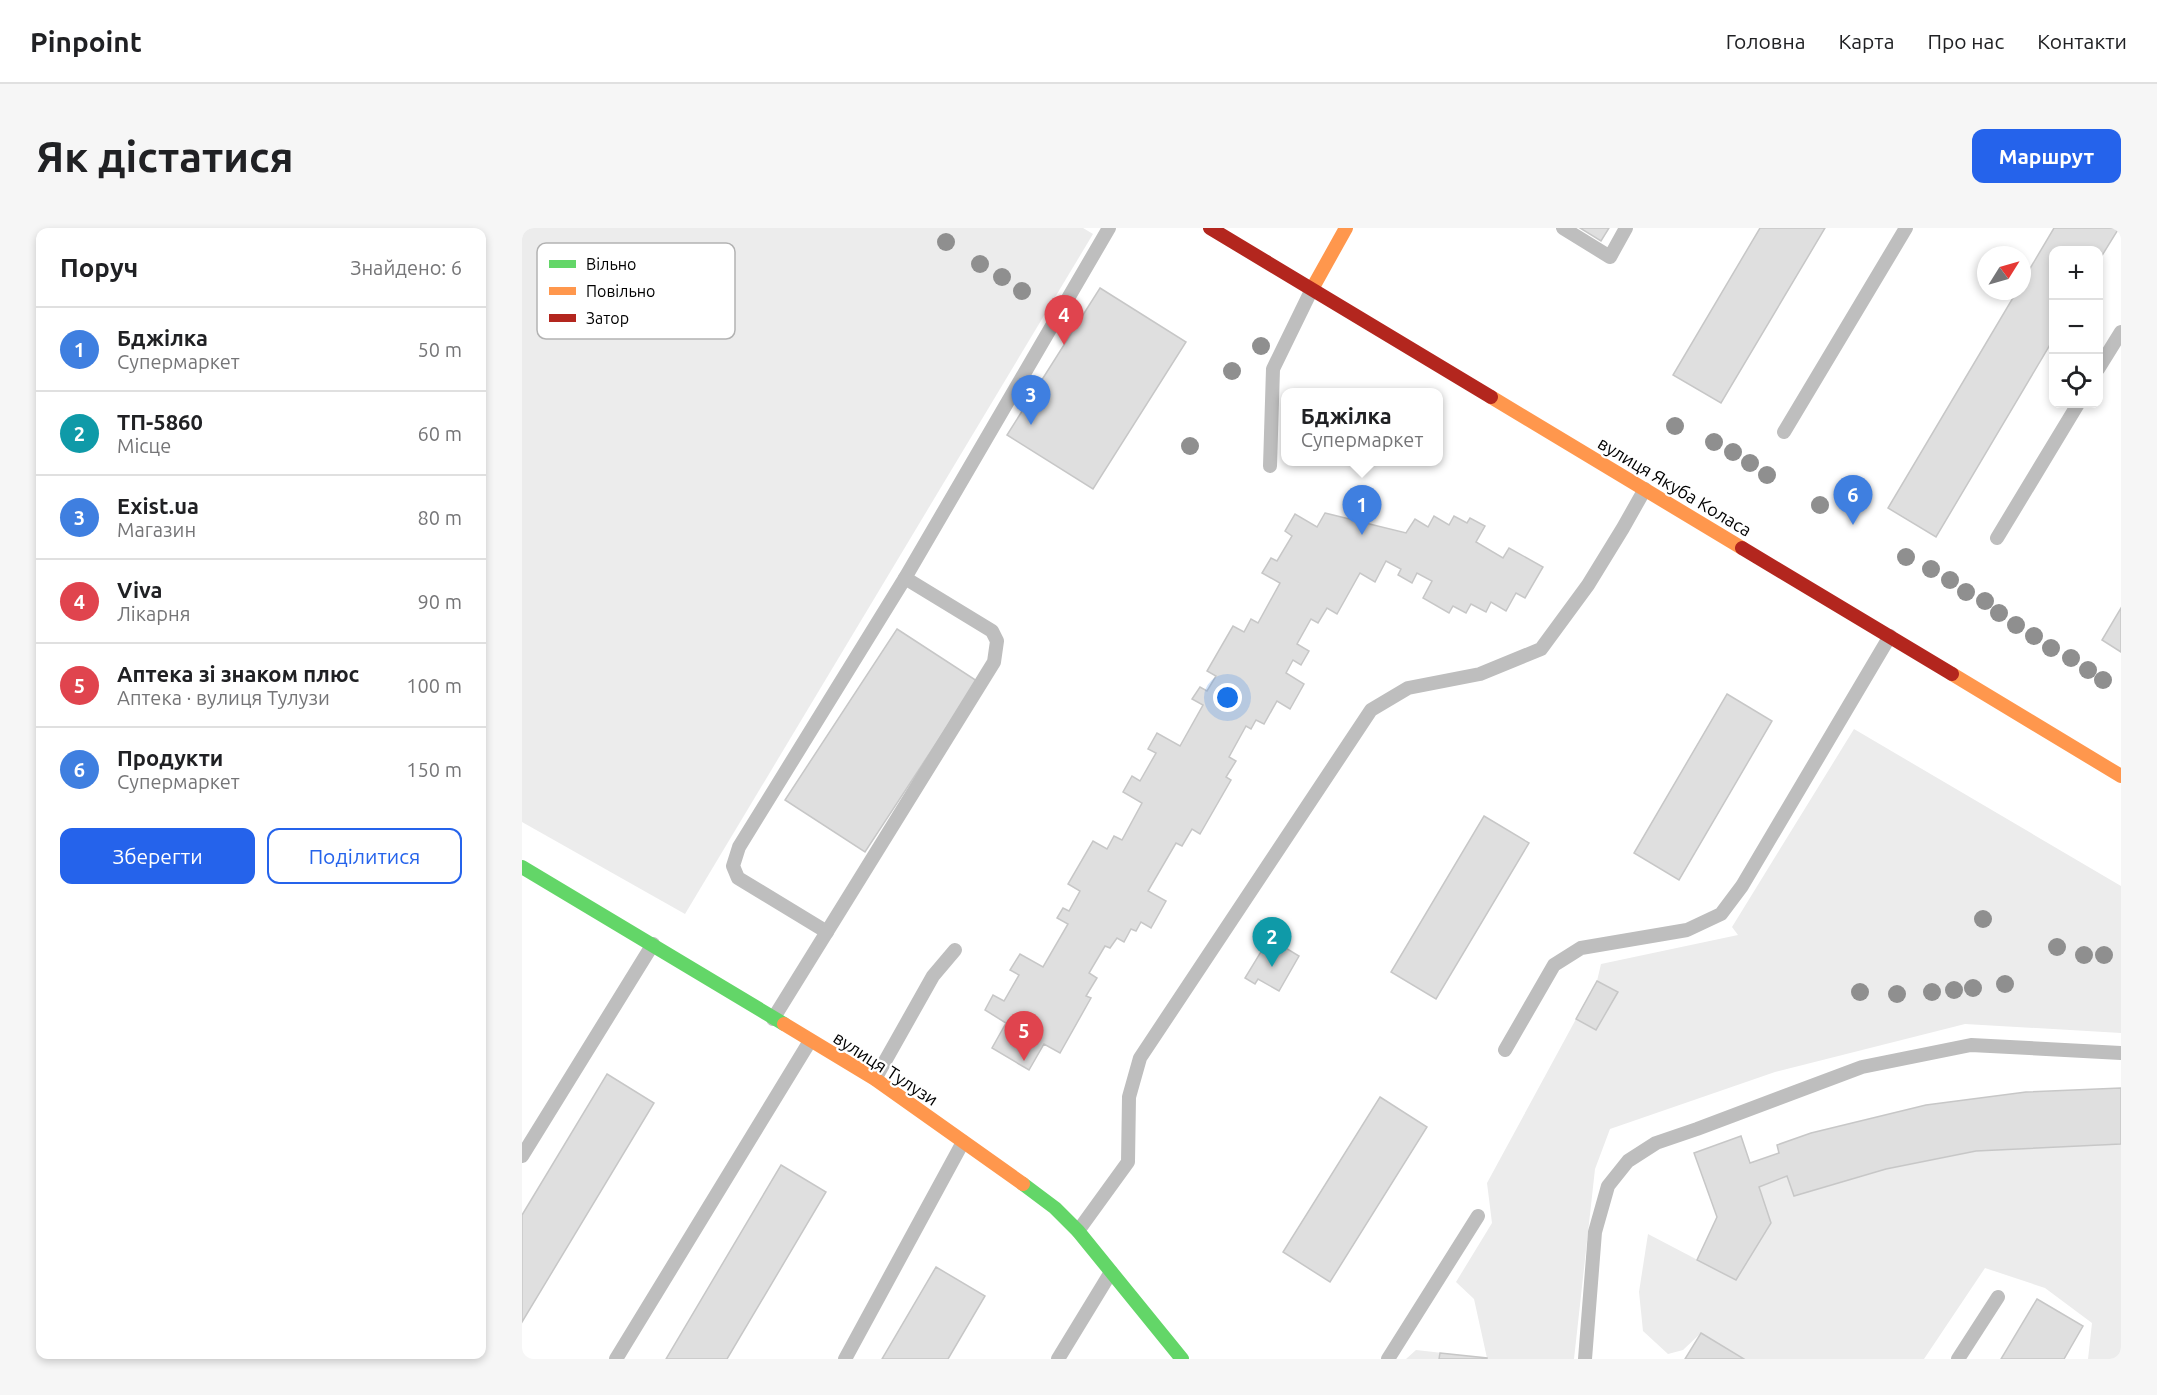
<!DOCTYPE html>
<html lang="uk">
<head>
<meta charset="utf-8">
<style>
  body { margin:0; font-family:Ubuntu,sans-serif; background:#f6f6f6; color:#202124 }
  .controls { position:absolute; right:18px; top:18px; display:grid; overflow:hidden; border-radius:12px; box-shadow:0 3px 9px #0003 }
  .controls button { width:54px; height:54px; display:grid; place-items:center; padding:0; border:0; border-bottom:2px solid #e0e0e0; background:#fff; color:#202124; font:30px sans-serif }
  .compass { position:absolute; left:1455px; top:18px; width:54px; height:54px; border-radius:50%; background:#fff; box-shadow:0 3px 9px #0003; rotate:53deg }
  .you { position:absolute; left:706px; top:470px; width:21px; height:21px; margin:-15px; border:4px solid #fff; border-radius:50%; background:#1a73e8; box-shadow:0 0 0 9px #1a73e833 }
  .badge { display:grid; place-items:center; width:39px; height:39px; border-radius:50%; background:#2563eb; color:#fff; font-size:20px; font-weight:700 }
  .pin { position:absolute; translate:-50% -50px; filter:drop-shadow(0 2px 3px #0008) }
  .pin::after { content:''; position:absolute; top:32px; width:21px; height:18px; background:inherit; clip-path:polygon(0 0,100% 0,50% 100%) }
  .popup { position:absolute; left:759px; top:160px; width:162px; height:78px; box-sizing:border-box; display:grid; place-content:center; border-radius:12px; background:#fff; filter:drop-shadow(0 2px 4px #0005); font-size:20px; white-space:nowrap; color:#757577 }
  .popup b { font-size:22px; color:#202124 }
  .popup::after { content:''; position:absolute; left:50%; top:100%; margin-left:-12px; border:12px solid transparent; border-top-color:#fff }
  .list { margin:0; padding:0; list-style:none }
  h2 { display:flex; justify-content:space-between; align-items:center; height:78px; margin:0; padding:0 24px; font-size:26px }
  h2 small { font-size:20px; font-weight:400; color:#757577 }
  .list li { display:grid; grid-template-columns:39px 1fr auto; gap:18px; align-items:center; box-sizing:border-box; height:84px; padding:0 24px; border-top:2px solid #e0e0e0 }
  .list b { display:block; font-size:22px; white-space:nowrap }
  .list p { margin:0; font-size:20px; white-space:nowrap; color:#757577 }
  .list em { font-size:20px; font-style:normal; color:#757577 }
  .actions { display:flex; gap:12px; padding:18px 24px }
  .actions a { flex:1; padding:14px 0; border:2px solid #2563eb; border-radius:12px; text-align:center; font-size:21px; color:#2563eb }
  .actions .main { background:#2563eb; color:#fff }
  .icon { flex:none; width:33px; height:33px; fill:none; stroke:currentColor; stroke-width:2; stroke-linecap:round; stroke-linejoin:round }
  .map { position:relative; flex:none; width:1599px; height:1131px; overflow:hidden; border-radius:12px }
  header { display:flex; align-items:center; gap:36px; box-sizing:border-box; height:84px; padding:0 30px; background:#fff; border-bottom:2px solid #e0e0e0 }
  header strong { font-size:28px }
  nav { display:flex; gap:33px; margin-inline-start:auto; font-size:21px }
  .intro { display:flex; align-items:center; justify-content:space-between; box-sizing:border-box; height:144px; padding:0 36px }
  h1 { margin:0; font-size:42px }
  .button { padding:15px 27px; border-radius:12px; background:#2563eb; color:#fff; font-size:21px; font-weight:700 }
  main { display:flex; gap:36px; padding:0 36px }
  aside { flex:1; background:#fff; border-radius:12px; box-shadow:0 3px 9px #0003 }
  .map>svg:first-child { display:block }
  .green { fill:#ececec }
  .building { fill:#dfdfdf; stroke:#c7c7c7; stroke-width:1.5 }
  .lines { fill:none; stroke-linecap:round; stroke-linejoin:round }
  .lane { stroke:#bebebe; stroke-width:14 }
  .fast { stroke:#63d668; stroke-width:14 }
  .slow { stroke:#ff974d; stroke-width:14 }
  .jam { stroke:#b3261e; stroke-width:14 }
  .tree { fill:#8f8f8f }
  .labels { text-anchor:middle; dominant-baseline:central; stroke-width:4.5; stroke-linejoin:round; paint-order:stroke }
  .street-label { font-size:18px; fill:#000; stroke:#fff }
  .key { fill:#fff; stroke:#b2b2b2; stroke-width:1.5 }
  .key-label { font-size:16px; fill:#000 }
</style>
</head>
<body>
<header>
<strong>Pinpoint</strong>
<nav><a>Головна</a><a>Карта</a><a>Про нас</a><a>Контакти</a></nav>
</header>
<div class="intro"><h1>Як дістатися</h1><a class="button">Маршрут</a></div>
<main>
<aside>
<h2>Поруч<small>Знайдено: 6</small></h2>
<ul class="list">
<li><span class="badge" style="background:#3f7fe0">1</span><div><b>Бджілка</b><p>Супермаркет</p></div><em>50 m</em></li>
<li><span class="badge" style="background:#0f9aa8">2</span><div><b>ТП-5860</b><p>Місце</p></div><em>60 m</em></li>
<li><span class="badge" style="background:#3f7fe0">3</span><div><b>Exist.ua</b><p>Магазин</p></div><em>80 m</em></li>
<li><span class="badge" style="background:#e0444e">4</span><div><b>Viva</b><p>Лікарня</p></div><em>90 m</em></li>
<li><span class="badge" style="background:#e0444e">5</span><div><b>Аптека зі знаком плюс</b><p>Аптека · вулиця Тулузи</p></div><em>100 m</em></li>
<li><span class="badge" style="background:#3f7fe0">6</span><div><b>Продукти</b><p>Супермаркет</p></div><em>150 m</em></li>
</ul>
<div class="actions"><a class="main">Зберегти</a><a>Поділитися</a></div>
</aside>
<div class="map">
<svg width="1599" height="1131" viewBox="0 0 1599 1131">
  <rect width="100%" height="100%" fill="#fff"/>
  <g class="green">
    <polygon points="0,0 561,0 571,6 163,686 0,594"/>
    <polygon points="1332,501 1599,658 1599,805 1443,796 1253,844 1088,901 1073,941 1052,1131 884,1131 894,1122 965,1130 952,1071 934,1054 970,995 965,955 1054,791 1074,802 1096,764 1075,753 1079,736 1216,707 1210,699"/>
    <polygon points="1599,916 1599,1131 1566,1131 1570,1095 1523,1060 1463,1040 1402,1131 1222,1131 1179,1105 1161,1122 1146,1126 1121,1103 1117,1064 1126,1006 1214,1052 1249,995 1237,959 1265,948 1272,968 1364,941 1454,923"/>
  </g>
  <g class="building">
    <polygon points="1058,0 1087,0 1079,13"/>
    <polygon points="1238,0 1303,0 1199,175 1151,147"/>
    <polygon points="1532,0 1597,0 1576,34 1576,22 1532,22 1532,110 1414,309 1366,280 1495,63 1500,63 1500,54"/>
    <polygon points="578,60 664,114 571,261 485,207"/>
    <polygon points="803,285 884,305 893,291 906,299 912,288 927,297 932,288 945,295 948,290 963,298 954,314 981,330 987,320 1021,339 1003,370 994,365 984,383 969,374 964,384 949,376 944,385 931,378 927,385 901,370 910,353 895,345 890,355 876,347 879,341 864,333 853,354 838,345 815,386 805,380 796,395 789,391 775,416 787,423 779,437 771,432 764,445 782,456 768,481 755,473 742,496 734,492 729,501 724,498 707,529 714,533 704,549 709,552 678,606 670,601 660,618 654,615 626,663 644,673 629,700 619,694 614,703 609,701 602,714 595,710 588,720 583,718 567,745 575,750 564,768 569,770 538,825 522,816 507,842 470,820 484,795 463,782 471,767 482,773 497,747 488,742 498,726 521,739 546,696 535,690 541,680 547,683 558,663 546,656 571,613 585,621 592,608 600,612 620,575 601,564 610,548 618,553 634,525 626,521 635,505 658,518 681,477 670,471 678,459 685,463 694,448 685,443 711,398 722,404 729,391 736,395 758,355 740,345 749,330 755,333 770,308 763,303 773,286 795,299"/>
    <polygon points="1599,380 1599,424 1580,412"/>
    <polygon points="375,401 455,453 343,624 263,572"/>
    <polygon points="1205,466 1250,493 1157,652 1112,625"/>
    <polygon points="962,588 1007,615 914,771 869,744"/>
    <polygon points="751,704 760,710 757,716 777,728 757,763 736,751 733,756 723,750"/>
    <polygon points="1075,753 1096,764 1074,802 1054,791"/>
    <polygon points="85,846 132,875 0,1094 0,987"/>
    <polygon points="1599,860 1599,916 1454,923 1364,941 1272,968 1265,948 1237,959 1249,995 1214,1052 1175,1032 1195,989 1172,925 1219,908 1228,935 1257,925 1255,917 1289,905 1404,877 1504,864"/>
    <polygon points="858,869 905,899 808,1054 761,1024"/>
    <polygon points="259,937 304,964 205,1131 144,1131"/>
    <polygon points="414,1039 463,1068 426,1131 360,1131"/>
    <polygon points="1515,1071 1561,1098 1542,1131 1479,1131"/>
    <polygon points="1179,1105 1222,1131 1163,1131"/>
    <polygon points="918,1125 965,1130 965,1131 917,1131"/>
  </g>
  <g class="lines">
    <g class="lane">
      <polyline points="1041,0 1088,29 1104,0"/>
      <polyline points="1576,141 1599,104"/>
      <polyline points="1262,204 1384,0"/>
      <polyline points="748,238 751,141 790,61"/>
      <polyline points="1475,310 1556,176"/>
      <polyline points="305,704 216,650 211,638 217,619 383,350 587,0"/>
      <polyline points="251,791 472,434 475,413 470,403 383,350"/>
      <polyline points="983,822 1032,737 1059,720 1165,702 1199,686 1220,658 1368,408"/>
      <polyline points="353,851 411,748 433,722"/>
      <polyline points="0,928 131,716"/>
      <polyline points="556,1003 606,934 607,869 618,830 849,482 886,460 958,446 1019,421 1066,357 1101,300 1123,261"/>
      <polyline points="94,1131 288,813"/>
      <polyline points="323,1131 441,914"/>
      <polyline points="536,1131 589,1044"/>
      <polyline points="866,1131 956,988"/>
      <polyline points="1063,1131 1073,1004 1086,958 1106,933 1134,915 1175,901 1340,839 1449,817 1599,825"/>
      <polyline points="1436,1131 1476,1069"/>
    </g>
    <g class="fast">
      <polyline points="0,639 262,796"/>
      <polyline points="501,956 533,980 556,1003 660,1131"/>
    </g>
    <g class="slow">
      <polyline points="790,61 824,0"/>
      <polyline points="969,169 1220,320"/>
      <polyline points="1430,446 1599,548"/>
      <polyline points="262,796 353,851 501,956"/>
    </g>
    <g class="jam">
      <polyline points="688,0 969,169"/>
      <polyline points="1220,320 1430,446"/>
    </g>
  </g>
  <g class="tree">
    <circle cx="424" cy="14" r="9"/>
    <circle cx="458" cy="36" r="9"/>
    <circle cx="480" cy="49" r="9"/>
    <circle cx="500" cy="63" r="9"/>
    <circle cx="739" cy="118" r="9"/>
    <circle cx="710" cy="143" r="9"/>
    <circle cx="1153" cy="198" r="9"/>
    <circle cx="1192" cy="214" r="9"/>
    <circle cx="668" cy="218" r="9"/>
    <circle cx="1211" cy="224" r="9"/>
    <circle cx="1228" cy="235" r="9"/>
    <circle cx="1245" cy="247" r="9"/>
    <circle cx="1298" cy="277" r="9"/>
    <circle cx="1384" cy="329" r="9"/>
    <circle cx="1409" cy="341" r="9"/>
    <circle cx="1428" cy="352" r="9"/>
    <circle cx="1444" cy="364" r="9"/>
    <circle cx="1463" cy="373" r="9"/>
    <circle cx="1477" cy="385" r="9"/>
    <circle cx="1494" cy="397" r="9"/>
    <circle cx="1512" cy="408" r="9"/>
    <circle cx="1529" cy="420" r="9"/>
    <circle cx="1549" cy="430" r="9"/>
    <circle cx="1566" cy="442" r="9"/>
    <circle cx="1581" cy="452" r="9"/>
    <circle cx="1461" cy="691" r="9"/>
    <circle cx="1535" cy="719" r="9"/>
    <circle cx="1562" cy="727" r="9"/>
    <circle cx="1582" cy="727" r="9"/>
    <circle cx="1483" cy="756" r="9"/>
    <circle cx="1451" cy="760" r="9"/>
    <circle cx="1432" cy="762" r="9"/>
    <circle cx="1338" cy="764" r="9"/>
    <circle cx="1410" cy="764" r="9"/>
    <circle cx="1375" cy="766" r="9"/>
  </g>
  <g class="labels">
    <g class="street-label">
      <text transform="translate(1153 258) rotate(31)">вулиця Якуба Коласа</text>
      <text transform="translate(364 840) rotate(33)">вулиця Тулузи</text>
    </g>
  </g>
  <rect x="15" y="15" width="198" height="96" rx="9" class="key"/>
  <rect x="27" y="32" width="27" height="8" fill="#63d668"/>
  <rect x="27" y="59" width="27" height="8" fill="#ff974d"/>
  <rect x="27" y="86" width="27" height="8" fill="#b3261e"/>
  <g class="key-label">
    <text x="64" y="42">Вільно</text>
    <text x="64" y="69">Повільно</text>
    <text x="64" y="96">Затор</text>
  </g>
</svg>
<div class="controls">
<button>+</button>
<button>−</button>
<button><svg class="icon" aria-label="locate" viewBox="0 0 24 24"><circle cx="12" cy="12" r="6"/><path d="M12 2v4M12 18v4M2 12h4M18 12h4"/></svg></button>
</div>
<svg class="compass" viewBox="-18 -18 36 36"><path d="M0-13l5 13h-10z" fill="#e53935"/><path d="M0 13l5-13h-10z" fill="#757577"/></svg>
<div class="you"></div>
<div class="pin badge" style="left:840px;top:307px;background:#3f7fe0">1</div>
<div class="popup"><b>Бджілка</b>Супермаркет</div>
<div class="pin badge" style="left:750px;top:739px;background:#0f9aa8">2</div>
<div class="pin badge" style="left:509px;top:197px;background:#3f7fe0">3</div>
<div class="pin badge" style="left:542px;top:117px;background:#e0444e">4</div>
<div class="pin badge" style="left:502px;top:833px;background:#e0444e">5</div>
<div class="pin badge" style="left:1331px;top:297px;background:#3f7fe0">6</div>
</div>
</main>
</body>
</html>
